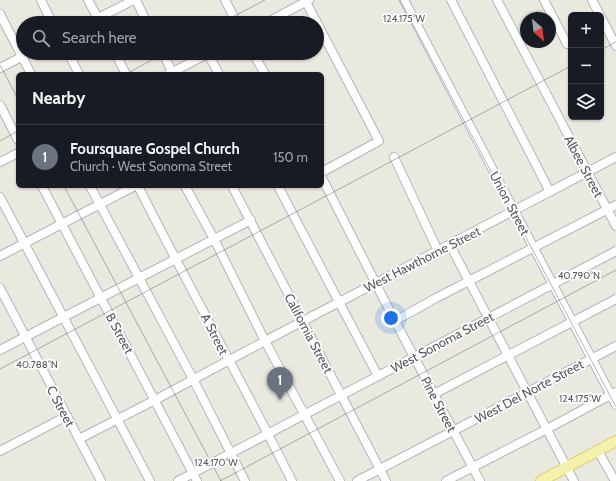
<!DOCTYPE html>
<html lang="en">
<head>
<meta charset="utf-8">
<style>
  body { margin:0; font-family:Cabin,sans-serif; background:#20242c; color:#f1f3f6 }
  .controls { position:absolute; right:12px; top:12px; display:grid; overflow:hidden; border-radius:6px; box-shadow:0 1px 3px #0004 }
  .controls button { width:36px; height:36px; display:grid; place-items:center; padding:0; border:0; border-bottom:1px solid #363941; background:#171b24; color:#f1f3f6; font:20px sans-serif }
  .compass { position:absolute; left:520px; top:12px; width:36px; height:36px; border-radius:50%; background:#171b24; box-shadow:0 1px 3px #0004; rotate:152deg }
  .you { position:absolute; left:391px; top:318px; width:14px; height:14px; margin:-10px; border:3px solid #fff; border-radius:50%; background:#1a73e8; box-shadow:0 0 0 6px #1a73e833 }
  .badge { display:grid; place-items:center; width:26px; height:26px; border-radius:50%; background:#ea580c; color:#fff; font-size:13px; font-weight:700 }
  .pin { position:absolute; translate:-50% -33px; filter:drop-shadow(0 1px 2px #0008) }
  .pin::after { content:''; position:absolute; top:21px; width:14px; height:12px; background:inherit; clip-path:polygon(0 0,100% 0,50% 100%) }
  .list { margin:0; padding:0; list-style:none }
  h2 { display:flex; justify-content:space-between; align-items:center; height:52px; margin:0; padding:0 16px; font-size:17px }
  h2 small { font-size:13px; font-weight:400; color:#9ea1a6 }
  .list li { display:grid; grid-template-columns:26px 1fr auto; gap:12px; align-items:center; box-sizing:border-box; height:64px; padding:0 16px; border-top:1px solid #363941 }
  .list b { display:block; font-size:15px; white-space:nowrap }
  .list p { margin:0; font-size:13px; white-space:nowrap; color:#9ea1a6 }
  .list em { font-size:13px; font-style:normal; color:#9ea1a6 }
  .icon { flex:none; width:22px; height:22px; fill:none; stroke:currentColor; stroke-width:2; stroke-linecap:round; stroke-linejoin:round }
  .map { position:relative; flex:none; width:616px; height:481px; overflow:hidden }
  .search { position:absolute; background:#171b24; box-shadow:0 1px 3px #0004; left:16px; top:16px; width:308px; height:44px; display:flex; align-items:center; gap:10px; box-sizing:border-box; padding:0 14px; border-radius:22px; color:#9ea1a6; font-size:15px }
  .panel { position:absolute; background:#171b24; box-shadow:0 1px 3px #0004; left:16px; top:72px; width:308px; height:116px; border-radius:6px }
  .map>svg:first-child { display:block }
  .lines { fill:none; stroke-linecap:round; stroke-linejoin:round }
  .minor-casing { stroke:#b3b5b9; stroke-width:10 }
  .major-casing { stroke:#decc65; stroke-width:12 }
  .minor { stroke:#fff; stroke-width:8 }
  .major { stroke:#f4f1ab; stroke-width:10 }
  .ticks { fill:none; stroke:#595b5f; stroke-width:1; stroke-opacity:0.45 }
  .labels { text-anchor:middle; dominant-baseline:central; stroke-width:3.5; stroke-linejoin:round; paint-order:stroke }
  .street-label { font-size:13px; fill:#595b5f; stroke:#fff }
  .ticks-label { font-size:10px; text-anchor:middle; fill:#595b5f; stroke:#fff; stroke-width:3.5; stroke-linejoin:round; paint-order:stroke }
</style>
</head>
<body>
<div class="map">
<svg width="616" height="481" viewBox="0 0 616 481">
  <rect width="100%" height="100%" fill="#eae9e0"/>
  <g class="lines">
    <defs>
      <g id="minor">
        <polyline points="41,0 52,23"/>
        <polyline points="88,0 100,22"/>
        <polyline points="136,0 147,23"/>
        <polyline points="225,0 237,23"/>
        <polyline points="305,0 379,141 322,172"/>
        <polyline points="404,0 616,405"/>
        <polyline points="451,0 550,192"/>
        <polyline points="497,0 616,226"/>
        <polyline points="544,0 567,44"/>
        <polyline points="592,0 600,15"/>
        <polyline points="0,14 31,74"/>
        <polyline points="601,17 616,46"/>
        <polyline points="88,23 134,0"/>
        <polyline points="266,23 309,0"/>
        <polyline points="68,53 79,74"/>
        <polyline points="115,53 126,74"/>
        <polyline points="163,53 173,74"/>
        <polyline points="253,53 265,74"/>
        <polyline points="208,54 219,74"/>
        <polyline points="0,68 29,53"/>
        <polyline points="169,74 209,53"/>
        <polyline points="0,105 18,140"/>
        <polyline points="394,157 438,251"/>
        <polyline points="0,162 18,153"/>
        <polyline points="322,178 395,321 480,481"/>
        <polyline points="42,186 197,481"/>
        <polyline points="90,186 193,379 245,481"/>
        <path d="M138,186c50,99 104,196 154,295"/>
        <polyline points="185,186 214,239 265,341 340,481"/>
        <polyline points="232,186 386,481"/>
        <polyline points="278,186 378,376"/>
        <polyline points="0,197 150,481"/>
        <polyline points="450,245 574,481"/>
        <polyline points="0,256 135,186"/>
        <polyline points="0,288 101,481"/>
        <polyline points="395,321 436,298 616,205"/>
        <polyline points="0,350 251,220"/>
        <polyline points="434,394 616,299"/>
        <polyline points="79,439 155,400 265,341 616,157"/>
        <polyline points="0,451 67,416"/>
        <polyline points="598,451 615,481"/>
        <polyline points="178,481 616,251"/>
        <polyline points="357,481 616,346"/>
        <polyline points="446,481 547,429 616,392"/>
      </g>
      <polyline id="major" points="541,481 616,441"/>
    </defs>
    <use href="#minor" class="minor-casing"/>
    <use href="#major" class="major-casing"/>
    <use href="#minor" class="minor"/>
    <use href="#major" class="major"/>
  </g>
  <path class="ticks" d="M400,0l216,407M221,23l44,-23M601,50l15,-8M0,65l18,34M126,74l39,-21M0,141l18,-10M64,186l157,295M0,369l571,-303M220,481l396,-211"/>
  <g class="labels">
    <g class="street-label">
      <text transform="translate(584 166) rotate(62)">Albee Street</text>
      <text transform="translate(510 203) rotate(62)">Union Street</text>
      <text transform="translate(422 259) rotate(-27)">West Hawthorne Street</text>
      <text transform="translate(120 333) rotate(62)">B Street</text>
      <text transform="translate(309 333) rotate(62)">California Street</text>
      <text transform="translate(215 334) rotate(63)">A Street</text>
      <text transform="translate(442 342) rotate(-28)">West Sonoma Street</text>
      <text transform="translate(529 391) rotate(-28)">West Del Norte Street</text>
      <text transform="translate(439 404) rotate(62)">Pine Street</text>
      <text transform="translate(61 406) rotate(62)">C Street</text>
    </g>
  </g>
  <g class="ticks-label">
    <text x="404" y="22">124.175°W</text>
    <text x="579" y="279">40.790°N</text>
    <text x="37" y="368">40.788°N</text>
    <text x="580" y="402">124.175°W</text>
    <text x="216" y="466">124.170°W</text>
  </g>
</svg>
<div class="controls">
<button>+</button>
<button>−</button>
<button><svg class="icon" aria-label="layers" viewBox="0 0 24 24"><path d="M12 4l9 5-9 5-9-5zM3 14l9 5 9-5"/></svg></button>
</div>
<svg class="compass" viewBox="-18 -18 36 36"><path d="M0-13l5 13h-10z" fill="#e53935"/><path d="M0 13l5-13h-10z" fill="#9ea1a6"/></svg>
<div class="you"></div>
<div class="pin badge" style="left:280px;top:400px;background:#6b7280">1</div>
<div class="search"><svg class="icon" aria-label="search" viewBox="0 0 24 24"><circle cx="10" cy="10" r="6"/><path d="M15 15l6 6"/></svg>Search here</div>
<section class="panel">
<h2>Nearby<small></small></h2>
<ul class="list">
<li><span class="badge" style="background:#6b7280">1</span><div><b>Foursquare Gospel Church</b><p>Church · West Sonoma Street</p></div><em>150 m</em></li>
</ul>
</section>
</div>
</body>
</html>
